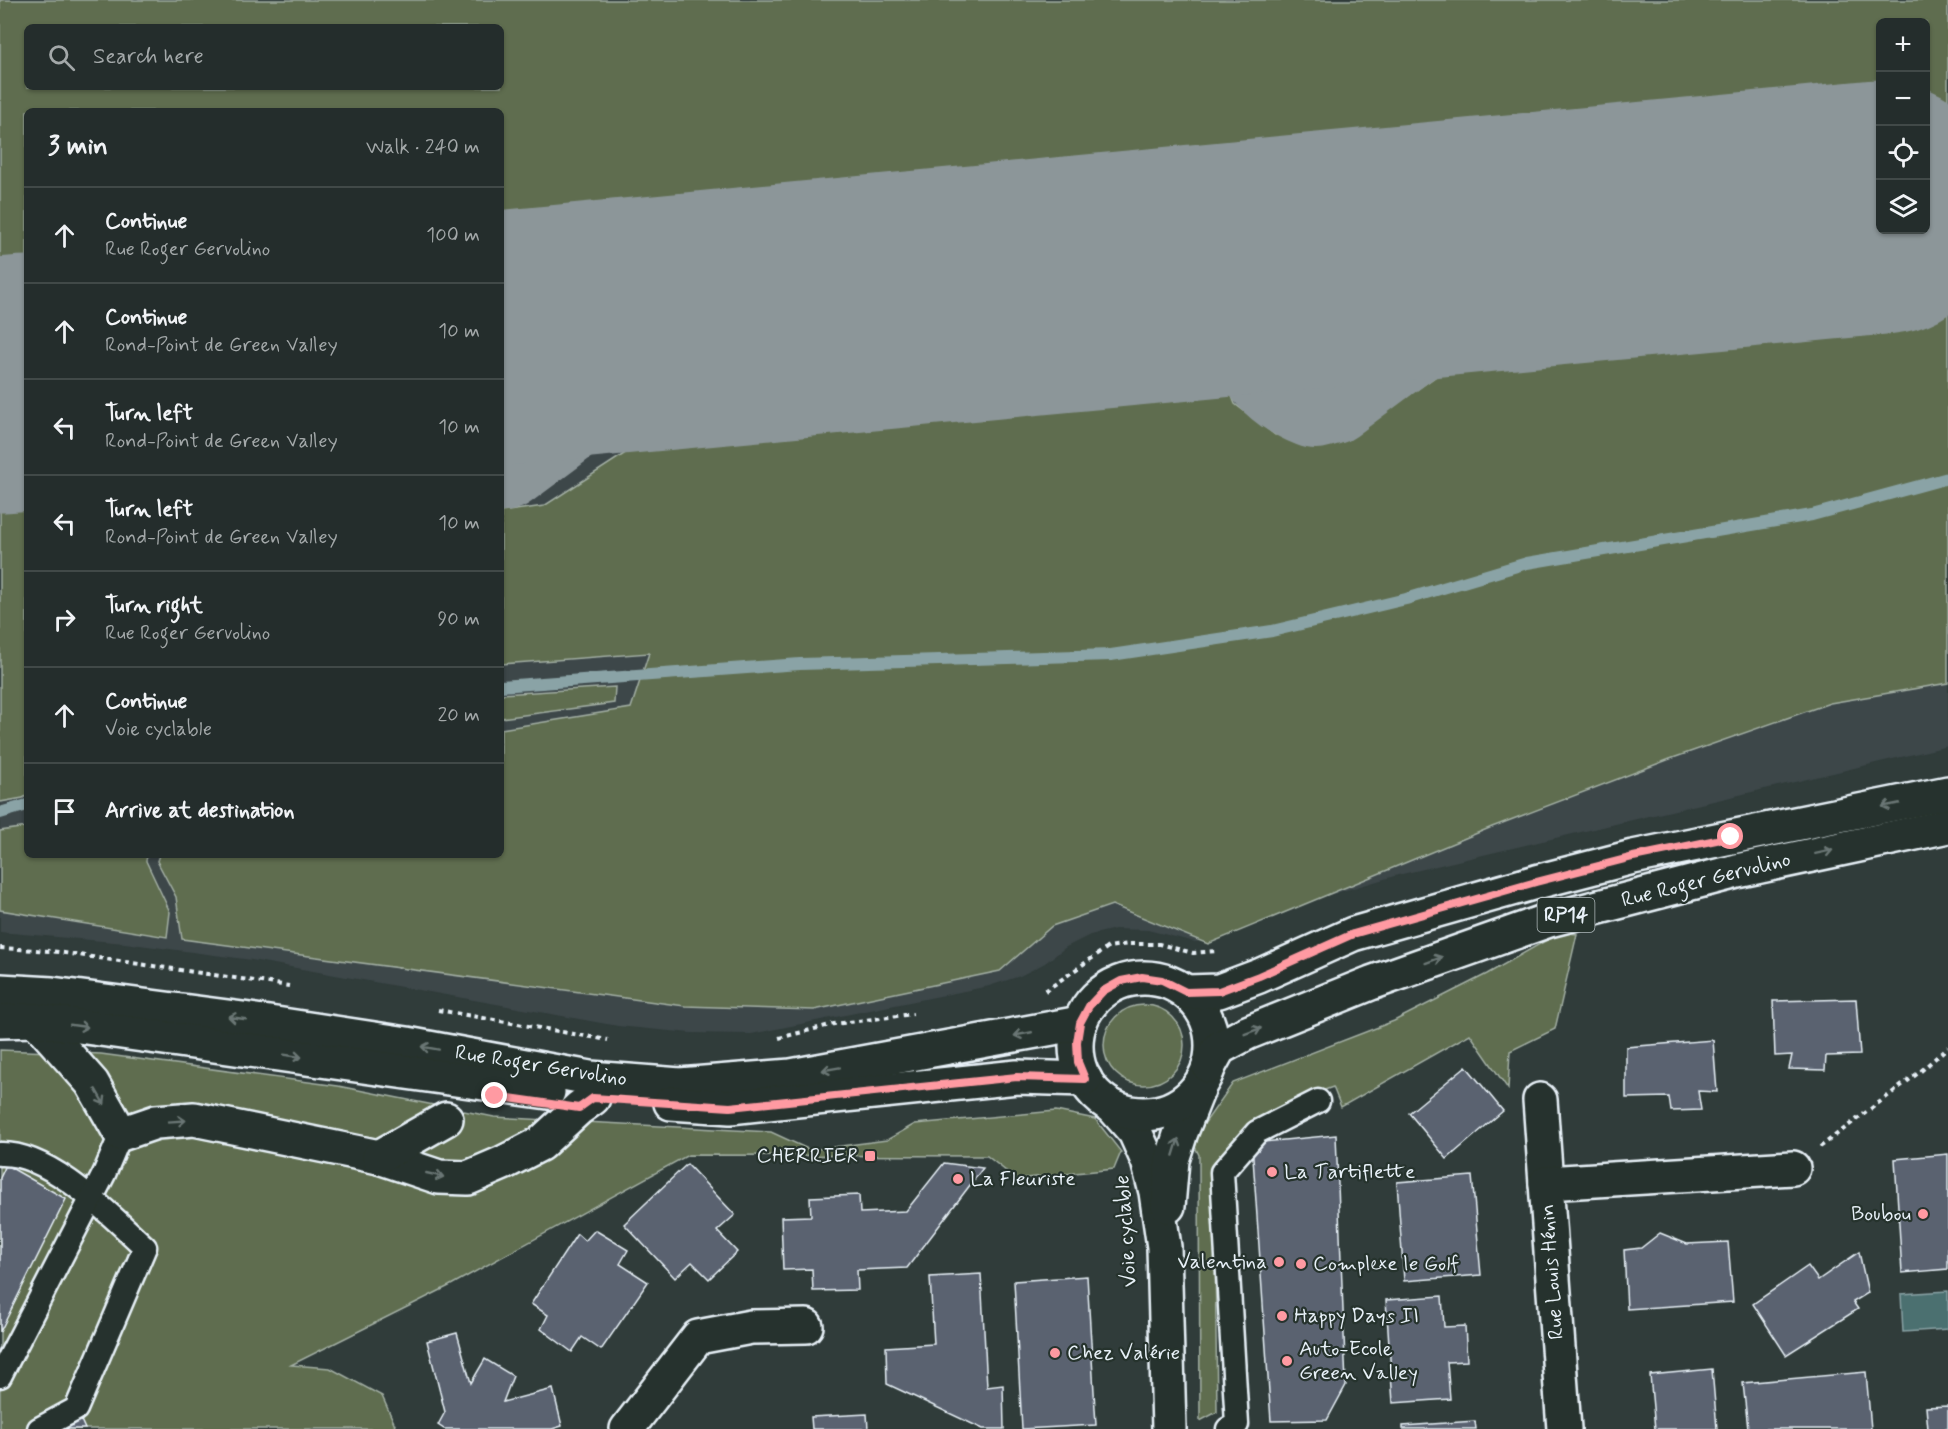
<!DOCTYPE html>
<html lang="en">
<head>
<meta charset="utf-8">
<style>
  body { margin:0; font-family:Mynerve,sans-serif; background:#2c3534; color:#f1f3f6 }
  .controls { position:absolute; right:18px; top:18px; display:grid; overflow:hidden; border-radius:9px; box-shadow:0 2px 4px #0004 }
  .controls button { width:54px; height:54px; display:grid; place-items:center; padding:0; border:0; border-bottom:2px solid #414948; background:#242d2c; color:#f1f3f6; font:30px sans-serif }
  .stop { position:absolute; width:18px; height:18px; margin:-14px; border:4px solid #ff9aa2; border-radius:50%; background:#fff }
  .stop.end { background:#ff9aa2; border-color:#fff; box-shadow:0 2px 6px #0008 }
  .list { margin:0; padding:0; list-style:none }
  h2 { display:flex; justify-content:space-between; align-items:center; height:78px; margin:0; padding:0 24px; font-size:26px }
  h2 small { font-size:20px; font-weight:400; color:#a3a8a9 }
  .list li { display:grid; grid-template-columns:39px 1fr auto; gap:18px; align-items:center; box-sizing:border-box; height:96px; padding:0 24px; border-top:2px solid #414948 }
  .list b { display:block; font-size:22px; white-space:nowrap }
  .list p { margin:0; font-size:20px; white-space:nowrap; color:#a3a8a9 }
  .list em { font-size:20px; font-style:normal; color:#a3a8a9 }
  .icon { flex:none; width:33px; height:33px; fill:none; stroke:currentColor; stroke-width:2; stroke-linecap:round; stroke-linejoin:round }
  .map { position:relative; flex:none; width:1948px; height:1429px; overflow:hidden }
  .search { position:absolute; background:#242d2c; box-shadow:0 2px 4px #0004; left:24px; top:24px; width:480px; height:66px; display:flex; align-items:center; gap:15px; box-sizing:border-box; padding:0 21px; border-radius:9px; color:#a3a8a9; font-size:22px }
  .panel { position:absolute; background:#242d2c; box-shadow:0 2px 4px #0004; left:24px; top:108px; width:480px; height:750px; border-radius:9px }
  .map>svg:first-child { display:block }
  .built { fill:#3d474a; fill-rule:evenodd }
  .green { fill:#5e6d4f; stroke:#a3afa4; stroke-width:1.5; fill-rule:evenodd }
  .water { fill:#4b6f6f; stroke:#8aa3a6; stroke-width:1.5 }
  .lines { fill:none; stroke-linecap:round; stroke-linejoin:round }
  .stream { stroke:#8aa3a6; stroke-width:12 }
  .taxiway { stroke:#8c9699; stroke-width:102 }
  .runway { stroke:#8c9699; stroke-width:255 }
  .building { fill:#5a6270; stroke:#e8f1f8; stroke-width:1.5 }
  .lane-casing { stroke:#e8f1f8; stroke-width:27 }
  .street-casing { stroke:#e8f1f8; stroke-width:38 }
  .secondary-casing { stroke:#e8f1f8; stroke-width:38 }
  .primary-casing { stroke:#e8f1f8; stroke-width:38 }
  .path { stroke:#e8f1f8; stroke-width:4; stroke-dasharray:4.5 4.5; stroke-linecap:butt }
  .lane { stroke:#26332d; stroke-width:22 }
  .street { stroke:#26332d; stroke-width:33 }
  .secondary { stroke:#26332d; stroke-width:33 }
  .primary { stroke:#26332d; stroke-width:33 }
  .oneway { stroke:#6a7674 }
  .route { stroke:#ff9aa2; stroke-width:8 }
  .poi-dot { fill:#ff9aa2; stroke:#26332d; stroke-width:2 }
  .labels { text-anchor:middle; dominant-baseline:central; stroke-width:4.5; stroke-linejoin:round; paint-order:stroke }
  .shield { fill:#26332d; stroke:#aeb8bb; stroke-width:1.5 }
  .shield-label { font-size:20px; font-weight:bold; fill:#e8f1f8 }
  .street-label { font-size:21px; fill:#e8f1f8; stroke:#26332d }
  .poi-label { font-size:21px; fill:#e8f1f8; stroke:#26332d; text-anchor:start }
</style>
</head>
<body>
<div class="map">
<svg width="1948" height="1429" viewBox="0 0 1948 1429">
  <rect width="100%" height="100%" fill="#303c3a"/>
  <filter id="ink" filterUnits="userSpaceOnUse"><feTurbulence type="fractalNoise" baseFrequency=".0167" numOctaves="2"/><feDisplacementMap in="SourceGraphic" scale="12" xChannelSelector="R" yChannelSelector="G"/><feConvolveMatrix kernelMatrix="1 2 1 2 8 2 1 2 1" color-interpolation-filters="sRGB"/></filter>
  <g filter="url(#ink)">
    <path class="built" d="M0,0h1948v746l-550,129 -100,29 -77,34 -26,4 -47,-12 -33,-1 -25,6 -24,12 -21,16 -25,13 -31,10 -238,48 -60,-1 -73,-7 -366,-66 -127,-17 -125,-11zM1880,22h46v208h-46zM27,27h474v60h-474zM27,111h474v744h-474z"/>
    <g class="green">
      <path d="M0,0h1948v112l-22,2v-92h-46v96l-1379,130v-137h-474v182l-27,2zM27,27h474v60h-474z"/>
      <polygon points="1948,293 1948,683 1830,703 1670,759 1492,827 1208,944 1112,905 1052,926 1000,971 814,1010 685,1006 182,939 176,897 157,861 159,855 501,855 501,729 631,708 649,653 501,664 501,512 544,506 681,417 1219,362 1235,404 1275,435 1358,431 1498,333"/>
      <polygon points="27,483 27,795 23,798 0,802 0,486"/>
      <polygon points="615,687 614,703 501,718 501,694"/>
      <polygon points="27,827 27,855 147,855 146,861 170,912 167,937 0,910 0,831"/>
      <polygon points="1561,932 1577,934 1555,1029 1510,1051 1508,1089 1470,1034 1341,1107 1333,1087 1297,1100 1214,1174 1217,1412 1200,1421 1199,1155 1192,1141 1233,1083 1394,1021 1487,974"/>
      <circle cx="1144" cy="1045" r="40"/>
      <polygon points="0,1050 101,1054 338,1086 494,1117 771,1132 810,1150 887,1140 915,1124 1056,1111 1095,1119 1121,1152 1114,1169 1016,1179 987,1156 688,1155 449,1286 291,1365 330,1368 382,1396 395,1425 392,1429 0,1429"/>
    </g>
    <polygon class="water" points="1948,1291 1948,1329 1903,1332 1901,1294"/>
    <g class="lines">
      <g class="stream">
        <polyline points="501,686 800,664 1111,655 1272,631 1406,599 1527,563 1812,515 1948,478"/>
        <polyline points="0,813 27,805"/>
      </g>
      <g class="taxiway">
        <path d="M1385,254c-12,-6 -24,-14 -38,-17 -16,-3 -34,0 -49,7 -49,26 -55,95 -17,133 10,10 23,16 35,21l10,-3 208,-155"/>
        <polyline points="501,319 538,334"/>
        <polyline points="501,461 690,320"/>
      </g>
      <g class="runway">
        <polyline points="501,338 1880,207"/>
        <polyline points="0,385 27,383"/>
      </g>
    </g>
    <g class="building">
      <polygon points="1856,999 1860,1055 1826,1056 1825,1070 1789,1069 1792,1055 1775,1056 1773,1001"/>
      <polygon points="1713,1040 1717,1092 1698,1091 1701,1110 1671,1111 1669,1097 1626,1098 1626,1047"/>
      <polygon points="1466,1066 1503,1111 1447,1159 1409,1113"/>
      <polygon points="1336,1135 1346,1385 1327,1420 1271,1421 1252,1143"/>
      <polygon points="1948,1154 1948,1269 1902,1273 1895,1159"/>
      <polygon points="944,1163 983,1168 907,1268 857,1270 858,1290 813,1291 812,1269 783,1270 781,1217 811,1216 810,1197 859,1195 860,1213 906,1211"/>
      <polygon points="687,1164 735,1215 717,1231 737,1252 709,1279 692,1262 675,1278 624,1224"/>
      <polygon points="6,1165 66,1199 0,1332 0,1178"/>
      <polygon points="1472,1176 1481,1275 1404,1281 1397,1182"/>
      <polygon points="595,1230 628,1250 620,1264 648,1282 601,1350 582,1337 572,1352 541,1329 548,1315 531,1304 577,1234 585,1241"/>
      <polygon points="1660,1233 1687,1244 1728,1242 1733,1302 1627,1309 1624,1250 1641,1248"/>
      <polygon points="1859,1252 1868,1293 1853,1302 1858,1309 1786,1355 1753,1304 1808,1266 1818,1280"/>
      <polygon points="981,1274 987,1387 1003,1385 1004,1429 983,1429 887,1384 886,1347 934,1344 930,1277"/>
      <polygon points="1087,1276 1096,1425 1022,1429 1014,1281"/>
      <polygon points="1442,1296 1444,1327 1465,1326 1467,1361 1447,1362 1450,1399 1393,1403 1386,1300"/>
      <polygon points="457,1333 471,1383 485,1359 513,1376 503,1402 553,1389 562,1426 552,1429 444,1429 438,1425 445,1412 427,1341"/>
      <polygon points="1712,1369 1717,1429 1655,1429 1650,1375"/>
      <polygon points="1866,1372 1871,1429 1748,1429 1743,1383"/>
      <polygon points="1948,1406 1948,1429 1928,1429 1926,1407"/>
      <polygon points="867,1414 868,1429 812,1429 811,1417"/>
      <polygon points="80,1418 85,1429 60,1429"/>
      <polygon points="1475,1421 1476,1429 1403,1429 1403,1426"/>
    </g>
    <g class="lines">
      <defs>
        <g id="lane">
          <path d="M0,1154c50,-2 110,61 145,93l-69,162 -37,20"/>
          <polyline points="0,1376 104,1174 121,1134"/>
          <polyline points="1228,1429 1237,1424 1222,1172 1257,1132 1318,1101"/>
        </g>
        <g id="street">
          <polyline points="36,1020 92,1083 121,1134 156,1122 194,1119 379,1157 439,1177 468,1178 503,1163 540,1144 579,1108 593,1098"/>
          <polyline points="1540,1100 1546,1183"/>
          <polyline points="379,1157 446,1119"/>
          <polyline points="627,1429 698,1337 751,1327 806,1326"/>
          <polyline points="1564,1429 1546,1183 1793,1168"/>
        </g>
        <g id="secondary">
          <polyline points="1113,1107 1135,1132 1148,1161 1156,1192 1164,1247 1169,1429"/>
          <polyline points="1168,1206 1172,1160 1181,1132 1199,1087"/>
        </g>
        <g id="primary">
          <circle cx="1144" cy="1046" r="68"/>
          <polyline points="0,991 52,994 243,1019 407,1044 590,1078 680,1085 791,1076 1080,1023"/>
          <polyline points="1187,992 1219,991 1259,976 1353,934 1536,882 1633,857 1948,793"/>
          <polyline points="0,1021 36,1020 548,1092"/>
          <polyline points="1209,1066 1219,1048 1247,1033 1371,983 1549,920 1737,871 1948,826"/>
          <polyline points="671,1103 730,1107 1017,1077 1085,1079"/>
        </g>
      </defs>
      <use href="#lane" class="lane-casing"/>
      <use href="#street" class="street-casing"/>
      <use href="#secondary" class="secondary-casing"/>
      <use href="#primary" class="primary-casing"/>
      <g class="path">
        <polyline points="0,948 51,951 289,986"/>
        <polyline points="1045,991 1108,947 1129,944 1159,944 1193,953 1217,951"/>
        <polyline points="438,1010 608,1040"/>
        <polyline points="779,1038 834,1024 913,1014"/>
        <polyline points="1820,1147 1921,1071 1948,1047"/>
      </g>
      <use href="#lane" class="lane"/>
      <use href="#street" class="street"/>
      <use href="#secondary" class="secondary"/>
      <use href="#primary" class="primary"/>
    </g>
    <defs><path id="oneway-shaft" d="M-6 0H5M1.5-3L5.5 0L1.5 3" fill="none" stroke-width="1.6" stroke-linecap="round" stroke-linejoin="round" transform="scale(1.5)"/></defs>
    <g class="oneway">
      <use href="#oneway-shaft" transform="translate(1891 805) rotate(169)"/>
      <use href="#oneway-shaft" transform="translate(1824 852) rotate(-12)"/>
      <use href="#oneway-shaft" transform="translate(1434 960) rotate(-20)"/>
      <use href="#oneway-shaft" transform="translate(237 1018) rotate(-172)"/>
      <use href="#oneway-shaft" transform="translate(79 1026) rotate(8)"/>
      <use href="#oneway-shaft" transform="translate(1253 1031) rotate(-21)"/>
      <use href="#oneway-shaft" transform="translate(1023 1034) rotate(169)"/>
      <use href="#oneway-shaft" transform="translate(430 1048) rotate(-170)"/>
      <use href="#oneway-shaft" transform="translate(293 1056) rotate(8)"/>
      <use href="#oneway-shaft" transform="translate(831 1069) rotate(170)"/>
      <use href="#oneway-shaft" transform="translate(100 1097) rotate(60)"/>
      <use href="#oneway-shaft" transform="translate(177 1121) rotate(-4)"/>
      <use href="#oneway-shaft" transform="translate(1176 1147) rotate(-73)"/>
      <use href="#oneway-shaft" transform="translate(435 1175) rotate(13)"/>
    </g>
  </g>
  <g class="lines" filter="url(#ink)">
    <polyline class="route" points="495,1096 579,1108 593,1098 730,1107 1017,1077 1085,1079 1078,1062 1077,1042 1080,1023 1089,1006 1103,991 1121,981 1142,977 1162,980 1186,992 1219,991 1259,976 1353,934 1536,882 1633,857 1731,837"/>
  </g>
  <g class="poi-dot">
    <rect x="864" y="1150" width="12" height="12" rx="3"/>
    <circle cx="1272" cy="1172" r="6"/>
    <circle cx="958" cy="1179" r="6"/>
    <circle cx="1923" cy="1214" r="6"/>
    <circle cx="1279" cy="1262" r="6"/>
    <circle cx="1301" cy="1264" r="6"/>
    <circle cx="1282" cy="1316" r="6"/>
    <circle cx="1055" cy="1353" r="6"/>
    <circle cx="1287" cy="1361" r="6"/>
  </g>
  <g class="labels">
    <rect class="shield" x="1537.5" y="898" width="57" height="34" rx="4.5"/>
    <g class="shield-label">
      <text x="1566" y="915">RP14</text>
    </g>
    <g class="street-label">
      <text transform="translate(1706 880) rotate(-14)">Rue Roger Gervolino</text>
      <text transform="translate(541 1066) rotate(9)">Rue Roger Gervolino</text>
      <text transform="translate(1126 1231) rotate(-94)">Voie cyclable</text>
      <text transform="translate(1552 1272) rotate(-94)">Rue Louis Hénin</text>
    </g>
    <g class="poi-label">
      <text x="858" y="1156" text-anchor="end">CHERRIER</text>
      <text x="1284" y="1172">La Tartiflette</text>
      <text x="970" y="1179">La Fleuriste</text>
      <text x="1911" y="1214" text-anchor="end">Boubou</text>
      <text x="1267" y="1262" text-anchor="end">Valentina</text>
      <text x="1313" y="1264">Complexe le Golf</text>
      <text x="1294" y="1316">Happy Days II</text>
      <text x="1299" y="1349">Auto-Ecole<tspan x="1299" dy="24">Green Valley</tspan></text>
      <text x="1067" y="1353">Chez Valérie</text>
    </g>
  </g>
</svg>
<div class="controls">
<button>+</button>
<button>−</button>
<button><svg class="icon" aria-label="locate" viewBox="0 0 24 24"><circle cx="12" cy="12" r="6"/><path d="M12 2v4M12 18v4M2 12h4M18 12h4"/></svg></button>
<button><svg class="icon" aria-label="layers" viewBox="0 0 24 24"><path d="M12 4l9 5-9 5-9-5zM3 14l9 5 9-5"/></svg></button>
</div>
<div class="stop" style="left:1731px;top:837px"></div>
<div class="stop end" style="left:495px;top:1096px"></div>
<div class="search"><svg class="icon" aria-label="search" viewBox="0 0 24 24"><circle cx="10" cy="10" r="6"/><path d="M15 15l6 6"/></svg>Search here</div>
<section class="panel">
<h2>3 min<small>Walk · 240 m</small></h2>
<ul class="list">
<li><svg class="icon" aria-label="ahead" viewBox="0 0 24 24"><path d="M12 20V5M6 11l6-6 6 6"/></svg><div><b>Continue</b><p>Rue Roger Gervolino</p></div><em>100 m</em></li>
<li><svg class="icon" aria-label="ahead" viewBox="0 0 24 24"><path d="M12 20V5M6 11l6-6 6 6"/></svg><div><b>Continue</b><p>Rond-Point de Green Valley</p></div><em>10 m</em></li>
<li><svg class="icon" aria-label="left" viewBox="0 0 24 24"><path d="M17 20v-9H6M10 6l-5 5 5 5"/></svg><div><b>Turn left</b><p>Rond-Point de Green Valley</p></div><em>10 m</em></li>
<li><svg class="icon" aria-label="left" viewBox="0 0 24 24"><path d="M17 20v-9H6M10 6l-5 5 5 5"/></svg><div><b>Turn left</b><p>Rond-Point de Green Valley</p></div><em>10 m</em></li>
<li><svg class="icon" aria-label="right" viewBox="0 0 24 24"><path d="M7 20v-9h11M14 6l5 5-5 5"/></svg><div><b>Turn right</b><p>Rue Roger Gervolino</p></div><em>90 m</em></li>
<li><svg class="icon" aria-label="ahead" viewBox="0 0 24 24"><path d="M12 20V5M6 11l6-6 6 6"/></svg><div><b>Continue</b><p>Voie cyclable</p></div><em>20 m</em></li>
<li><svg class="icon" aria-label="arrive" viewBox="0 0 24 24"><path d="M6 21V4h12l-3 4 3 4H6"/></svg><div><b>Arrive at destination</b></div></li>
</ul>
</section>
</div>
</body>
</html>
